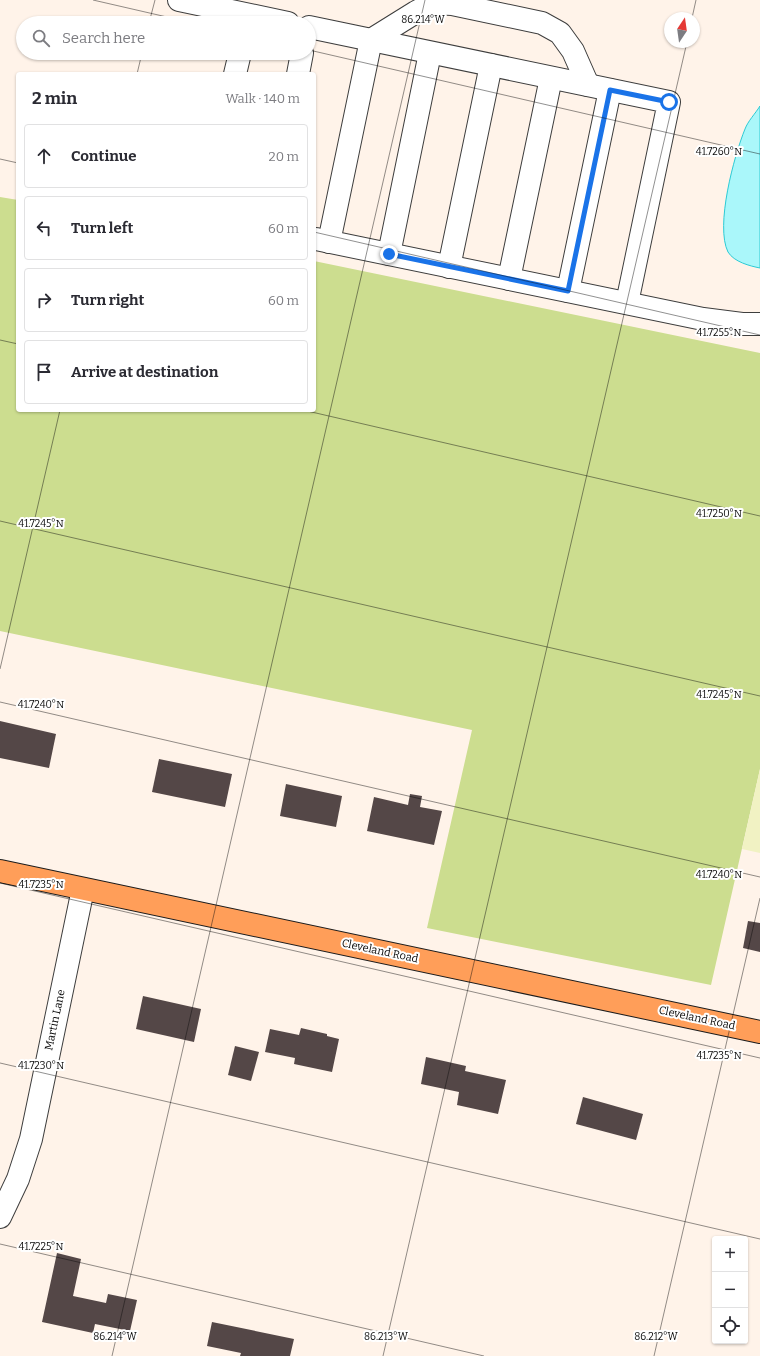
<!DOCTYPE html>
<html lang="en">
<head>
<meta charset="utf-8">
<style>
  body { margin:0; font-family:Bitter,serif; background:#f7f7f7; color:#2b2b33 }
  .controls { position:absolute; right:12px; bottom:12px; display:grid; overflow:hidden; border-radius:4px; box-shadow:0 1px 3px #0004 }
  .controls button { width:36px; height:36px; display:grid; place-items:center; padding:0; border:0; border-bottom:1px solid #e1e1e2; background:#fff; color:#2b2b33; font:20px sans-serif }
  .compass { position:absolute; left:664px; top:12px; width:36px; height:36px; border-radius:50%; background:#fff; box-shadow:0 1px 3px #0004; rotate:13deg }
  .stop { position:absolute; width:12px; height:12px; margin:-9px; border:3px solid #1a73e8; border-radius:50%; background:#fff }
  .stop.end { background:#1a73e8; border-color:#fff; box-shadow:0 1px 4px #0008 }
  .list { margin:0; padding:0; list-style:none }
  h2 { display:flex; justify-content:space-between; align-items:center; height:52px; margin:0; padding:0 16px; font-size:17px }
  h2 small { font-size:13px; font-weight:400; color:#7c7c81 }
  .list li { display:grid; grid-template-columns:26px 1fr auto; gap:12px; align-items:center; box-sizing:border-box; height:64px; margin:0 8px 8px; padding:0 8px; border:1px solid #e1e1e2; border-radius:4px }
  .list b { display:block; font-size:15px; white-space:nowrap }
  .list em { font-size:13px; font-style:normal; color:#7c7c81 }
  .icon { flex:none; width:22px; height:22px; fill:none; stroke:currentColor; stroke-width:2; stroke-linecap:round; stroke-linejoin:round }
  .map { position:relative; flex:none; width:760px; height:1356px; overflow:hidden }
  .search { position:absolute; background:#fff; box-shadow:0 1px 3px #0004; left:16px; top:16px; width:300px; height:44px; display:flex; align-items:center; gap:10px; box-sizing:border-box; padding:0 14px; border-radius:22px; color:#7c7c81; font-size:15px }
  .panel { position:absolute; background:#fff; box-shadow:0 1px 3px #0004; left:16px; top:72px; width:300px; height:340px; border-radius:4px }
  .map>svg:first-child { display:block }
  .forest { fill:#ccdd8f }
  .pitch { fill:#f1f2c3 }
  .water { fill:#aaf7fa; stroke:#2dcbd5 }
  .building { fill:#544747 }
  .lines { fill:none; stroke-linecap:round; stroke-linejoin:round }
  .minor-casing { stroke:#3e3e3e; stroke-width:24 }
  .major-casing { stroke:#1c1c1c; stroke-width:24 }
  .minor { stroke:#fff; stroke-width:22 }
  .major { stroke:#ff9e59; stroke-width:22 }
  .route { stroke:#1a73e8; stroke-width:5 }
  .ticks { fill:none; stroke:#0b0b0b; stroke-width:1; stroke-opacity:0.45 }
  .labels { text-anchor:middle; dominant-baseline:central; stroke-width:4; stroke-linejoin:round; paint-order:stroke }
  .street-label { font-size:11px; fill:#0b0b0b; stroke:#fff }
  .ticks-label { font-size:10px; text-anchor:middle; fill:#0b0b0b; stroke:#fff; stroke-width:4; stroke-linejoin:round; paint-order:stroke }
</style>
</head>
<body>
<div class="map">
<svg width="760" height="1356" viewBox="0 0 760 1356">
  <rect width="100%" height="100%" fill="#fff3e9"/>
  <polygon class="forest" points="0,197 18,200 18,410 314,410 314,261 760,353 760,769 711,985 427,928 472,730 0,631"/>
  <polygon class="pitch" points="760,769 760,853 742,849"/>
  <path class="water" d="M760,106v162c-10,-2 -26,-6 -32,-16 -13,-26 6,-96 17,-123 3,-8 10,-15 15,-23z"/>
  <g class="building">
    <polygon points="0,721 56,734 49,768 0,758"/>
    <polygon points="159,759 232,774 225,807 152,792"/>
    <polygon points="286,784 342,796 336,827 280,816"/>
    <polygon points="410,794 422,796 420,807 442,811 434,845 367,831 374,797 408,805"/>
    <polygon points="748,921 760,923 760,952 743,948"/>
    <polygon points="143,996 201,1009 194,1042 136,1029"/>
    <polygon points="301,1028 327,1034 327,1036 339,1039 332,1072 294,1064 295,1058 265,1052 270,1029 299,1035"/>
    <polygon points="235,1046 259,1052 251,1081 228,1075"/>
    <polygon points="426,1057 466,1066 465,1071 506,1080 498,1114 457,1105 459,1092 421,1084"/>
    <polygon points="583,1097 643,1114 636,1140 576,1124"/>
    <polygon points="57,1253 81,1259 73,1296 106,1303 108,1294 137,1300 130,1331 95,1324 93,1333 42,1322"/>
    <polygon points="212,1322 294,1339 290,1356 240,1356 241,1353 207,1346"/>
  </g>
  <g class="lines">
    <defs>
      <g id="minor">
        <polyline points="179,0 288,23"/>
        <polyline points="309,27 669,102 627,303"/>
        <polyline points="235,74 240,53"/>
        <polyline points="298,74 302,53"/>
        <polyline points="316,239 703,319 742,324 760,324"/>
        <polyline points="329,242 371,40 416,12 433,3 452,4 542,23 560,33 573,51 588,85"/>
        <polyline points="389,254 430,53"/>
        <polyline points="449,267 491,65"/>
        <polyline points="509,279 551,78"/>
        <polyline points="568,291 610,90"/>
        <polyline points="0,1217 18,1179 31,1139 83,889"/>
      </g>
      <polyline id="major" points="0,871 760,1032"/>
    </defs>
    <use href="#minor" class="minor-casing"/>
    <use href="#major" class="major-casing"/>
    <use href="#minor" class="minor"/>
    <use href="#major" class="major"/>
  </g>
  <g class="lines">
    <polyline class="route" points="389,254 568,291 610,90 669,102"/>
  </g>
  <path class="ticks" d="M93,0l100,23M692,18l4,-18M149,23l6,-23M309,50l451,104M137,74l5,-21M0,159l18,4M314,232l446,103M0,340l18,4M303,410l457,106M0,521l760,175M0,669l60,-259M0,702l760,175M0,883l760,175M0,1063l760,176M0,1244l484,112M112,1356l313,-1356M383,1356l304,-1314M654,1356l106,-458"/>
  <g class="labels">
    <g class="street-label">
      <text transform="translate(380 951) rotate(12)">Cleveland Road</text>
      <text transform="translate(697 1018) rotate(12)">Cleveland Road</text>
      <text transform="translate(55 1020) rotate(-78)">Martin Lane</text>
    </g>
  </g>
  <g class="ticks-label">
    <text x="423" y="23">86.214°W</text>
    <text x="719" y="155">41.7260°N</text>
    <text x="719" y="336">41.7255°N</text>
    <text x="719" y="517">41.7250°N</text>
    <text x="41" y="527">41.7245°N</text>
    <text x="719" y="698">41.7245°N</text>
    <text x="41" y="708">41.7240°N</text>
    <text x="719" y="878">41.7240°N</text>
    <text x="41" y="888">41.7235°N</text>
    <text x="719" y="1059">41.7235°N</text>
    <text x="41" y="1069">41.7230°N</text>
    <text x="41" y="1250">41.7225°N</text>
    <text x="115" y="1340">86.214°W</text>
    <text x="386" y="1340">86.213°W</text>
    <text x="656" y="1340">86.212°W</text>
  </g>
</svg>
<div class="controls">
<button>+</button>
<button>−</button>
<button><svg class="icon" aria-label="locate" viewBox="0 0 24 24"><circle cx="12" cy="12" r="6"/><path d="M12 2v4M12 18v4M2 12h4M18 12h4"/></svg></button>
</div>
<svg class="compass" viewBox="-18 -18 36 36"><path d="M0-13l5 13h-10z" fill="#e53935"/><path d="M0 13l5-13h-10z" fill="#7c7c81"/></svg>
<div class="stop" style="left:669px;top:102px"></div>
<div class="stop end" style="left:389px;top:254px"></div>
<div class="search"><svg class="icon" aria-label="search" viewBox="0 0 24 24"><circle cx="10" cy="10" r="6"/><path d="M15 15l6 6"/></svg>Search here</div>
<section class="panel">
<h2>2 min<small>Walk · 140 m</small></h2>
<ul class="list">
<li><svg class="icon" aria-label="ahead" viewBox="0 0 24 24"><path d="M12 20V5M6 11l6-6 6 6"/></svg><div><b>Continue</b></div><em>20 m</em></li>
<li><svg class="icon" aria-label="left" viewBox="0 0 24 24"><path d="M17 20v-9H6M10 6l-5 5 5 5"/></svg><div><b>Turn left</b></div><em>60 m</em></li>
<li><svg class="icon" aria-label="right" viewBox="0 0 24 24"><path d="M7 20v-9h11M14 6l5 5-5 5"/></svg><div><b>Turn right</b></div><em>60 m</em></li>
<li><svg class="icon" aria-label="arrive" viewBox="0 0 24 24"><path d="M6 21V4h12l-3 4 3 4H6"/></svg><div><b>Arrive at destination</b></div></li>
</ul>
</section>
</div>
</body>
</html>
